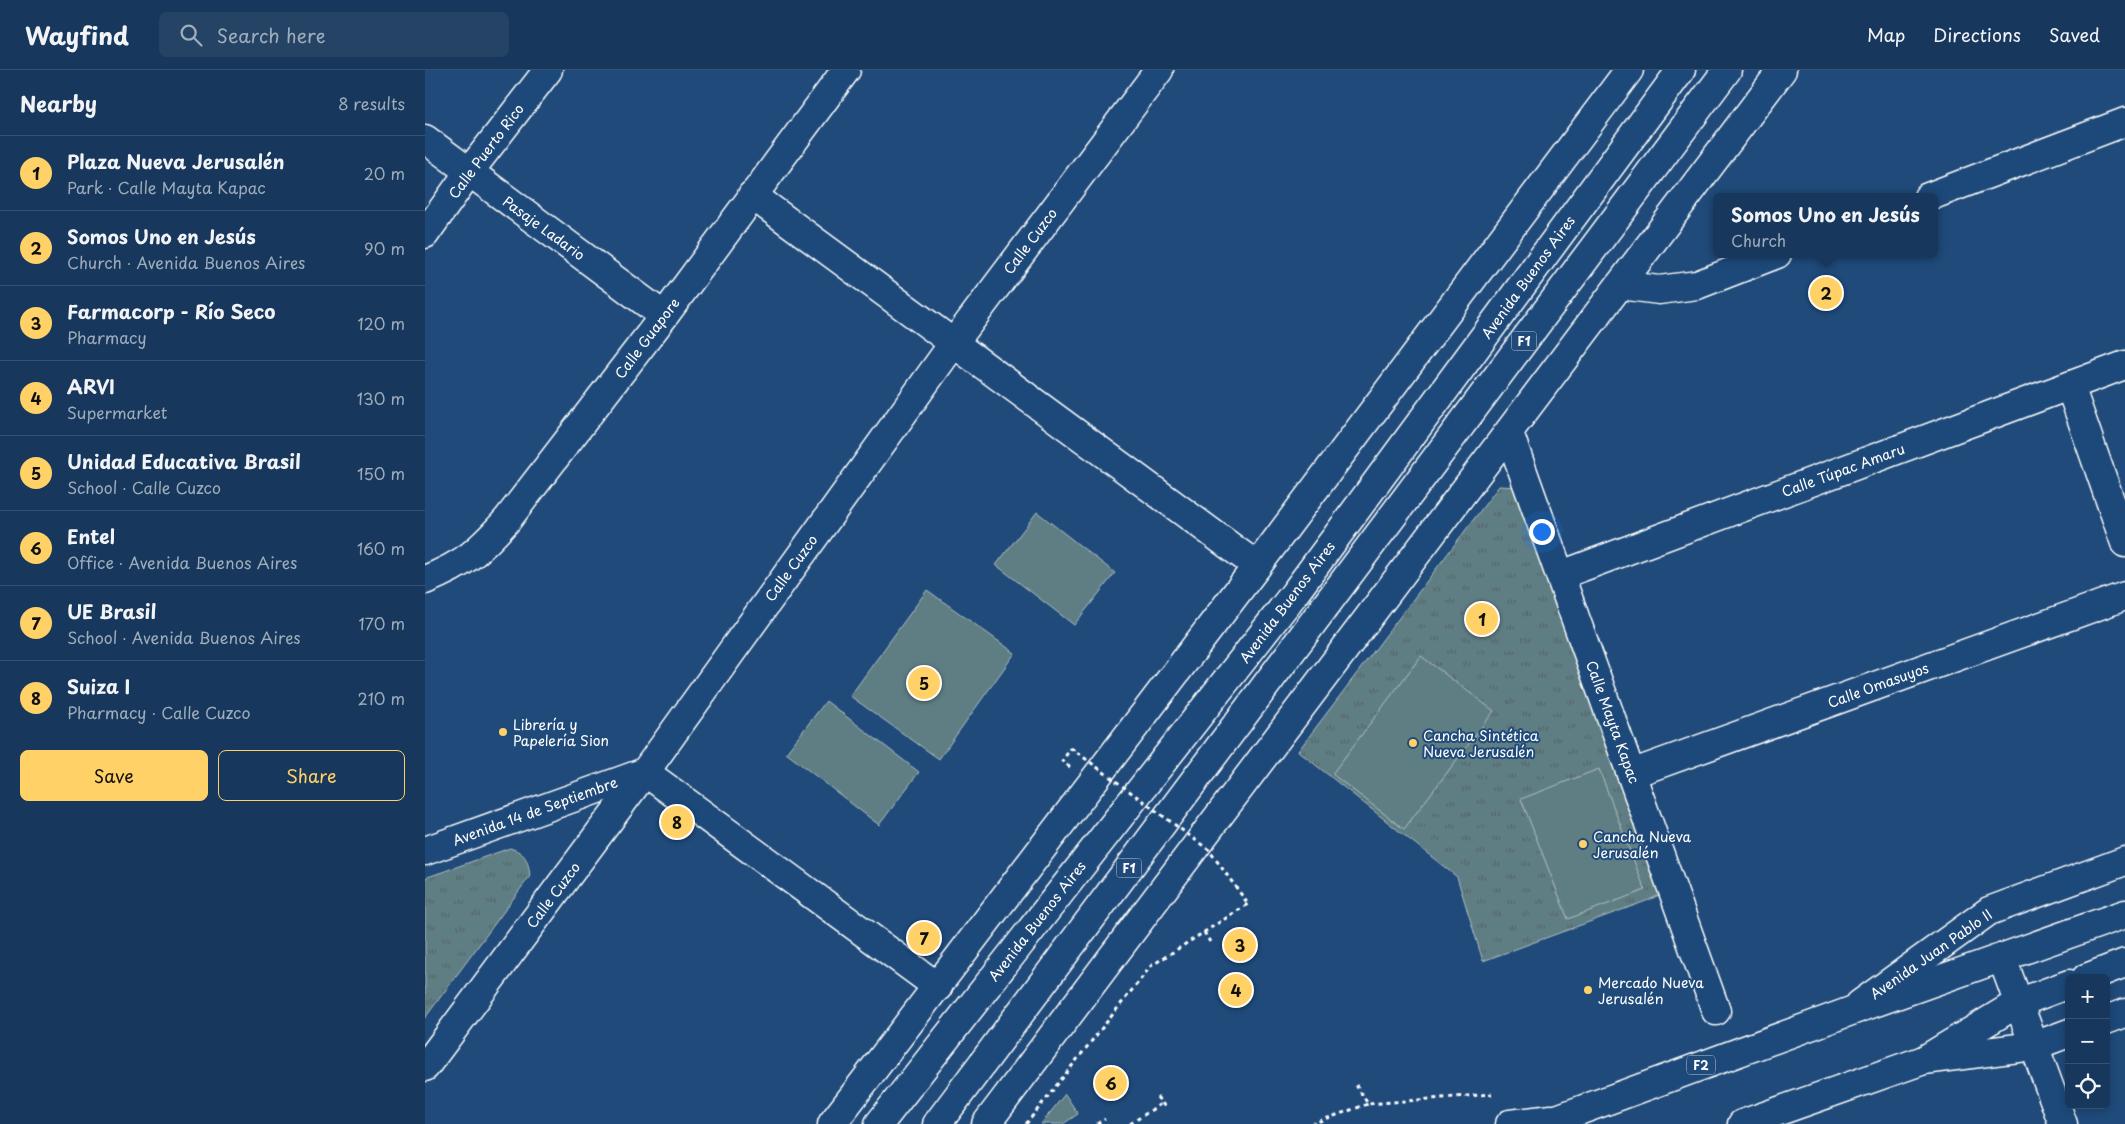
<!DOCTYPE html>
<html lang="en">
<head>
<meta charset="utf-8">
<style>
  body { margin:0; font-family:"Playpen Sans",sans-serif; background:#244365; color:#f1f3f6 }
  .controls { position:absolute; right:15px; bottom:15px; display:grid; overflow:hidden; border-radius:8px; box-shadow:0 2px 8px #0003 }
  .controls button { width:45px; height:45px; display:grid; place-items:center; padding:0; border:0; border-bottom:1px solid #365272; background:#17385c; color:#f1f3f6; font:25px sans-serif }
  .you { position:absolute; left:1116px; top:461px; width:18px; height:18px; margin:-12px; border:4px solid #fff; border-radius:50%; background:#1a73e8; box-shadow:0 0 0 8px #1a73e833 }
  .badge { display:grid; place-items:center; width:32px; height:32px; border-radius:50%; background:#ffd166; color:#111; font-size:16px; font-weight:700 }
  .pin { position:absolute; translate:-50% -50%; border:2px solid #fff; box-shadow:0 1px 5px #0006 }
  .popup { position:absolute; left:1288px; top:123px; width:225px; height:65px; box-sizing:border-box; display:grid; place-content:center; border-radius:8px; background:#17385c; filter:drop-shadow(0 1px 4px #0005); font-size:16px; white-space:nowrap; color:#9eacbb }
  .popup b { font-size:19px; color:#f1f3f6 }
  .popup::after { content:''; position:absolute; left:50%; top:100%; margin-left:-10px; border:10px solid transparent; border-top-color:#17385c }
  .list { margin:0; padding:0; list-style:none }
  h2 { display:flex; justify-content:space-between; align-items:center; height:65px; margin:0; padding:0 20px; font-size:21px }
  h2 small { font-size:16px; font-weight:400; color:#9eacbb }
  .list li { display:grid; grid-template-columns:32px 1fr auto; gap:15px; align-items:center; box-sizing:border-box; height:75px; padding:0 20px; border-top:1px solid #365272 }
  .list b { display:block; font-size:19px; white-space:nowrap }
  .list p { margin:0; font-size:16px; white-space:nowrap; color:#9eacbb }
  .list em { font-size:16px; font-style:normal; color:#9eacbb }
  .actions { display:flex; gap:10px; padding:15px 20px }
  .actions a { flex:1; padding:11px 0; border:1px solid #ffd166; border-radius:8px; text-align:center; font-size:18px; color:#ffd166 }
  .actions .main { background:#ffd166; color:#111 }
  .icon { flex:none; width:28px; height:28px; fill:none; stroke:currentColor; stroke-width:2; stroke-linecap:round; stroke-linejoin:round }
  .map { position:relative; flex:none; width:1700px; height:1054px; overflow:hidden }
  header { display:flex; align-items:center; gap:30px; box-sizing:border-box; height:70px; padding:0 25px; background:#17385c; border-bottom:1px solid #365272 }
  header strong { font-size:24px }
  nav { display:flex; gap:28px; margin-inline-start:auto; font-size:18px }
  .search { width:350px; height:45px; background:#244365; display:flex; align-items:center; gap:12px; box-sizing:border-box; padding:0 18px; border-radius:8px; color:#9eacbb; font-size:19px }
  main { display:flex }
  aside { flex:1; background:#17385c }
  .map>svg:first-child { display:block }
  .park { fill:url(#park-tufts); stroke:#afbec1 }
  .garden { fill:#5f7e83; stroke:#afbec1 }
  .lines { fill:none; stroke-linecap:round; stroke-linejoin:round }
  .minor-casing { stroke:#fff; stroke-width:31 }
  .tertiary-casing { stroke:#fff; stroke-width:31 }
  .primary-casing { stroke:#fff; stroke-width:31 }
  .trunk-casing { stroke:#fff; stroke-width:31 }
  .path { stroke:#fff; stroke-width:3; stroke-dasharray:4 4; stroke-linecap:butt }
  .minor { stroke:#1f4a7a; stroke-width:28 }
  .tertiary { stroke:#1f4a7a; stroke-width:28 }
  .primary { stroke:#1f4a7a; stroke-width:28 }
  .trunk { stroke:#1f4a7a; stroke-width:28 }
  .path-bridge { stroke:#fff; stroke-width:3; stroke-dasharray:4 4; stroke-linecap:butt }
  .poi-dot { fill:#ffd166; stroke:#1f4a7a; stroke-width:2 }
  .labels { text-anchor:middle; dominant-baseline:central; stroke-width:4; stroke-linejoin:round; paint-order:stroke }
  .shield { fill:#1f4a7a; stroke:#bcc9d7; stroke-width:1 }
  .shield-label { font-size:12px; font-weight:bold; fill:#fff }
  .street-label { font-size:14px; fill:#fff; stroke:#1f4a7a }
  .poi-label { font-size:14px; fill:#fff; stroke:#1f4a7a; text-anchor:start }
</style>
</head>
<body>
<header>
<strong>Wayfind</strong>
<div class="search"><svg class="icon" aria-label="search" viewBox="0 0 24 24"><circle cx="10" cy="10" r="6"/><path d="M15 15l6 6"/></svg>Search here</div>
<nav><a>Map</a><a>Directions</a><a>Saved</a></nav>
</header>
<main>
<aside>
<h2>Nearby<small>8 results</small></h2>
<ul class="list">
<li><span class="badge">1</span><div><b>Plaza Nueva Jerusalén</b><p>Park · Calle Mayta Kapac</p></div><em>20 m</em></li>
<li><span class="badge">2</span><div><b>Somos Uno en Jesús</b><p>Church · Avenida Buenos Aires</p></div><em>90 m</em></li>
<li><span class="badge">3</span><div><b>Farmacorp - Río Seco</b><p>Pharmacy</p></div><em>120 m</em></li>
<li><span class="badge">4</span><div><b>ARVI</b><p>Supermarket</p></div><em>130 m</em></li>
<li><span class="badge">5</span><div><b>Unidad Educativa Brasil</b><p>School · Calle Cuzco</p></div><em>150 m</em></li>
<li><span class="badge">6</span><div><b>Entel</b><p>Office · Avenida Buenos Aires</p></div><em>160 m</em></li>
<li><span class="badge">7</span><div><b>UE Brasil</b><p>School · Avenida Buenos Aires</p></div><em>170 m</em></li>
<li><span class="badge">8</span><div><b>Suiza I</b><p>Pharmacy · Calle Cuzco</p></div><em>210 m</em></li>
</ul>
<div class="actions"><a class="main">Save</a><a>Share</a></div>
</aside>
<div class="map">
<svg width="1700" height="1054" viewBox="0 0 1700 1054">
  <defs>
    <pattern id="park-tufts" width="24" height="20" patternUnits="userSpaceOnUse" patternTransform="scale(1.25)"><rect width="24" height="20" fill="#5f7e83"/><path d="M3 7l-1-3M5 7V3M7 7l1-3M15 17l-1-3M17 17v-4M19 17l1-3" fill="none" stroke="#566568"/></pattern>
  </defs>
  <rect width="100%" height="100%" fill="#1f4a7a"/>
  <filter id="ink" filterUnits="userSpaceOnUse"><feTurbulence type="fractalNoise" baseFrequency=".02" numOctaves="2"/><feDisplacementMap in="SourceGraphic" scale="10" xChannelSelector="R" yChannelSelector="G"/><feConvolveMatrix kernelMatrix="1 2 1 2 8 2 1 2 1" color-interpolation-filters="sRGB"/></filter>
  <g filter="url(#ink)">
    <g class="park">
      <polygon points="1074,416 1095,417 1238,823 1224,830 1058,891 1032,807 873,681"/>
      <path d="M85,778c16,5 18,12 20,28l-105,142v-140z"/>
    </g>
    <g class="garden">
      <polygon points="612,442 690,503 649,555 571,495"/>
      <polygon points="502,520 590,583 514,689 425,626"/>
      <polygon points="996,586 1069,641 979,759 907,704"/>
      <polygon points="401,631 494,702 454,755 361,683"/>
      <polygon points="1174,699 1220,820 1143,849 1096,729"/>
      <polygon points="640,1024 653,1044 638,1054 616,1054"/>
    </g>
    <g class="lines">
      <defs>
        <g id="minor">
          <polyline points="0,69 239,246"/>
          <polyline points="327,125 832,496"/>
          <polyline points="1503,127 1700,52"/>
          <polyline points="0,164 44,102 123,0"/>
          <polyline points="1195,215 1234,220 1272,215 1352,184"/>
          <polyline points="1645,316 1700,473"/>
          <polyline points="1084,363 1291,941"/>
          <polyline points="1136,505 1700,295"/>
          <path d="M0,510c40,-16 54,-29 82,-60l157,-204 182,-246"/>
          <polyline points="1206,704 1700,526"/>
          <polyline points="1577,888 1638,1054"/>
          <polyline points="1435,934 1564,841 1700,791"/>
          <polyline points="1681,950 1700,943"/>
          <polyline points="1499,990 1609,976 1644,963"/>
          <polyline points="0,997 220,702 513,917"/>
        </g>
        <polyline id="tertiary" points="0,781 220,702 528,274 734,0"/>
        <g id="primary">
          <polyline points="407,1054 832,496 1204,0"/>
          <polyline points="561,1054 1357,0"/>
        </g>
        <g id="trunk">
          <polyline points="1661,908 1700,893"/>
          <polyline points="454,1054 869,524 1256,0"/>
          <polyline points="512,1054 1302,0"/>
          <polyline points="1085,1054 1126,1049"/>
          <polyline points="1118,1054 1426,941 1700,844"/>
          <polyline points="1317,1054 1499,990 1593,933 1644,914"/>
        </g>
      </defs>
      <use href="#minor" class="minor-casing"/>
      <use href="#tertiary" class="tertiary-casing"/>
      <use href="#primary" class="primary-casing"/>
      <use href="#trunk" class="trunk-casing"/>
      <g class="path">
        <polyline points="645,697 637,691 646,678"/>
        <polyline points="779,862 785,872"/>
        <polyline points="931,1015 943,1034 1067,1024"/>
        <polyline points="732,1027 740,1037"/>
        <polyline points="601,1054 726,896 823,834"/>
        <polyline points="672,1054 680,1049"/>
        <polyline points="705,1054 737,1033"/>
        <polyline points="886,1054 943,1034"/>
      </g>
      <use href="#minor" class="minor"/>
      <use href="#tertiary" class="tertiary"/>
      <use href="#primary" class="primary"/>
      <use href="#trunk" class="trunk"/>
      <polyline class="path-bridge" points="646,678 784,780 823,834"/>
    </g>
  </g>
  <g class="poi-dot">
    <circle cx="78" cy="662" r="5"/>
    <circle cx="988" cy="673" r="5"/>
    <circle cx="1158" cy="774" r="5"/>
    <circle cx="1163" cy="920" r="5"/>
  </g>
  <g class="labels">
    <g class="shield">
      <rect x="1086.5" y="261.5" width="25" height="19" rx="4"/>
      <rect x="691.5" y="788.5" width="25" height="19" rx="4"/>
      <rect x="1262" y="985.5" width="28" height="19" rx="4"/>
    </g>
    <g class="shield-label">
      <text x="1099" y="271">F1</text>
      <text x="704" y="798">F1</text>
      <text x="1276" y="995">F2</text>
    </g>
    <g class="street-label">
      <text transform="translate(61 81) rotate(-53)">Calle Puerto Rico</text>
      <text transform="translate(119 158) rotate(36)">Pasaje Ladario</text>
      <text transform="translate(605 171) rotate(-53)">Calle Cuzco</text>
      <text transform="translate(1103 207) rotate(-54)">Avenida Buenos Aires</text>
      <text transform="translate(222 268) rotate(-53)">Calle Guapore</text>
      <text transform="translate(1418 400) rotate(-20)">Calle Túpac Amaru</text>
      <text transform="translate(366 498) rotate(-54)">Calle Cuzco</text>
      <text transform="translate(862 532) rotate(-53)">Avenida Buenos Aires</text>
      <text transform="translate(1453 615) rotate(-20)">Calle Omasuyos</text>
      <text transform="translate(1188 652) rotate(70)">Calle Mayta Kapac</text>
      <text transform="translate(110 741) rotate(-20)">Avenida 14 de Septiembre</text>
      <text transform="translate(128 825) rotate(-53)">Calle Cuzco</text>
      <text transform="translate(612 851) rotate(-52)">Avenida Buenos Aires</text>
      <text transform="translate(1506 884) rotate(-35)">Avenida Juan Pablo II</text>
    </g>
    <g class="poi-label">
      <text x="88" y="654">Librería y<tspan x="88" dy="16">Papelería Sion</tspan></text>
      <text x="998" y="665">Cancha Sintética<tspan x="998" dy="16">Nueva Jerusalén</tspan></text>
      <text x="1168" y="766">Cancha Nueva<tspan x="1168" dy="16">Jerusalén</tspan></text>
      <text x="1173" y="912">Mercado Nueva<tspan x="1173" dy="16">Jerusalén</tspan></text>
    </g>
  </g>
</svg>
<div class="controls">
<button>+</button>
<button>−</button>
<button><svg class="icon" aria-label="locate" viewBox="0 0 24 24"><circle cx="12" cy="12" r="6"/><path d="M12 2v4M12 18v4M2 12h4M18 12h4"/></svg></button>
</div>
<div class="you"></div>
<div class="pin badge" style="left:1057px;top:549px">1</div>
<div class="pin badge" style="left:1401px;top:223px">2</div>
<div class="popup"><b>Somos Uno en Jesús</b>Church</div>
<div class="pin badge" style="left:815px;top:875px">3</div>
<div class="pin badge" style="left:811px;top:920px">4</div>
<div class="pin badge" style="left:499px;top:613px">5</div>
<div class="pin badge" style="left:686px;top:1013px">6</div>
<div class="pin badge" style="left:499px;top:868px">7</div>
<div class="pin badge" style="left:252px;top:752px">8</div>
</div>
</main>
</body>
</html>
